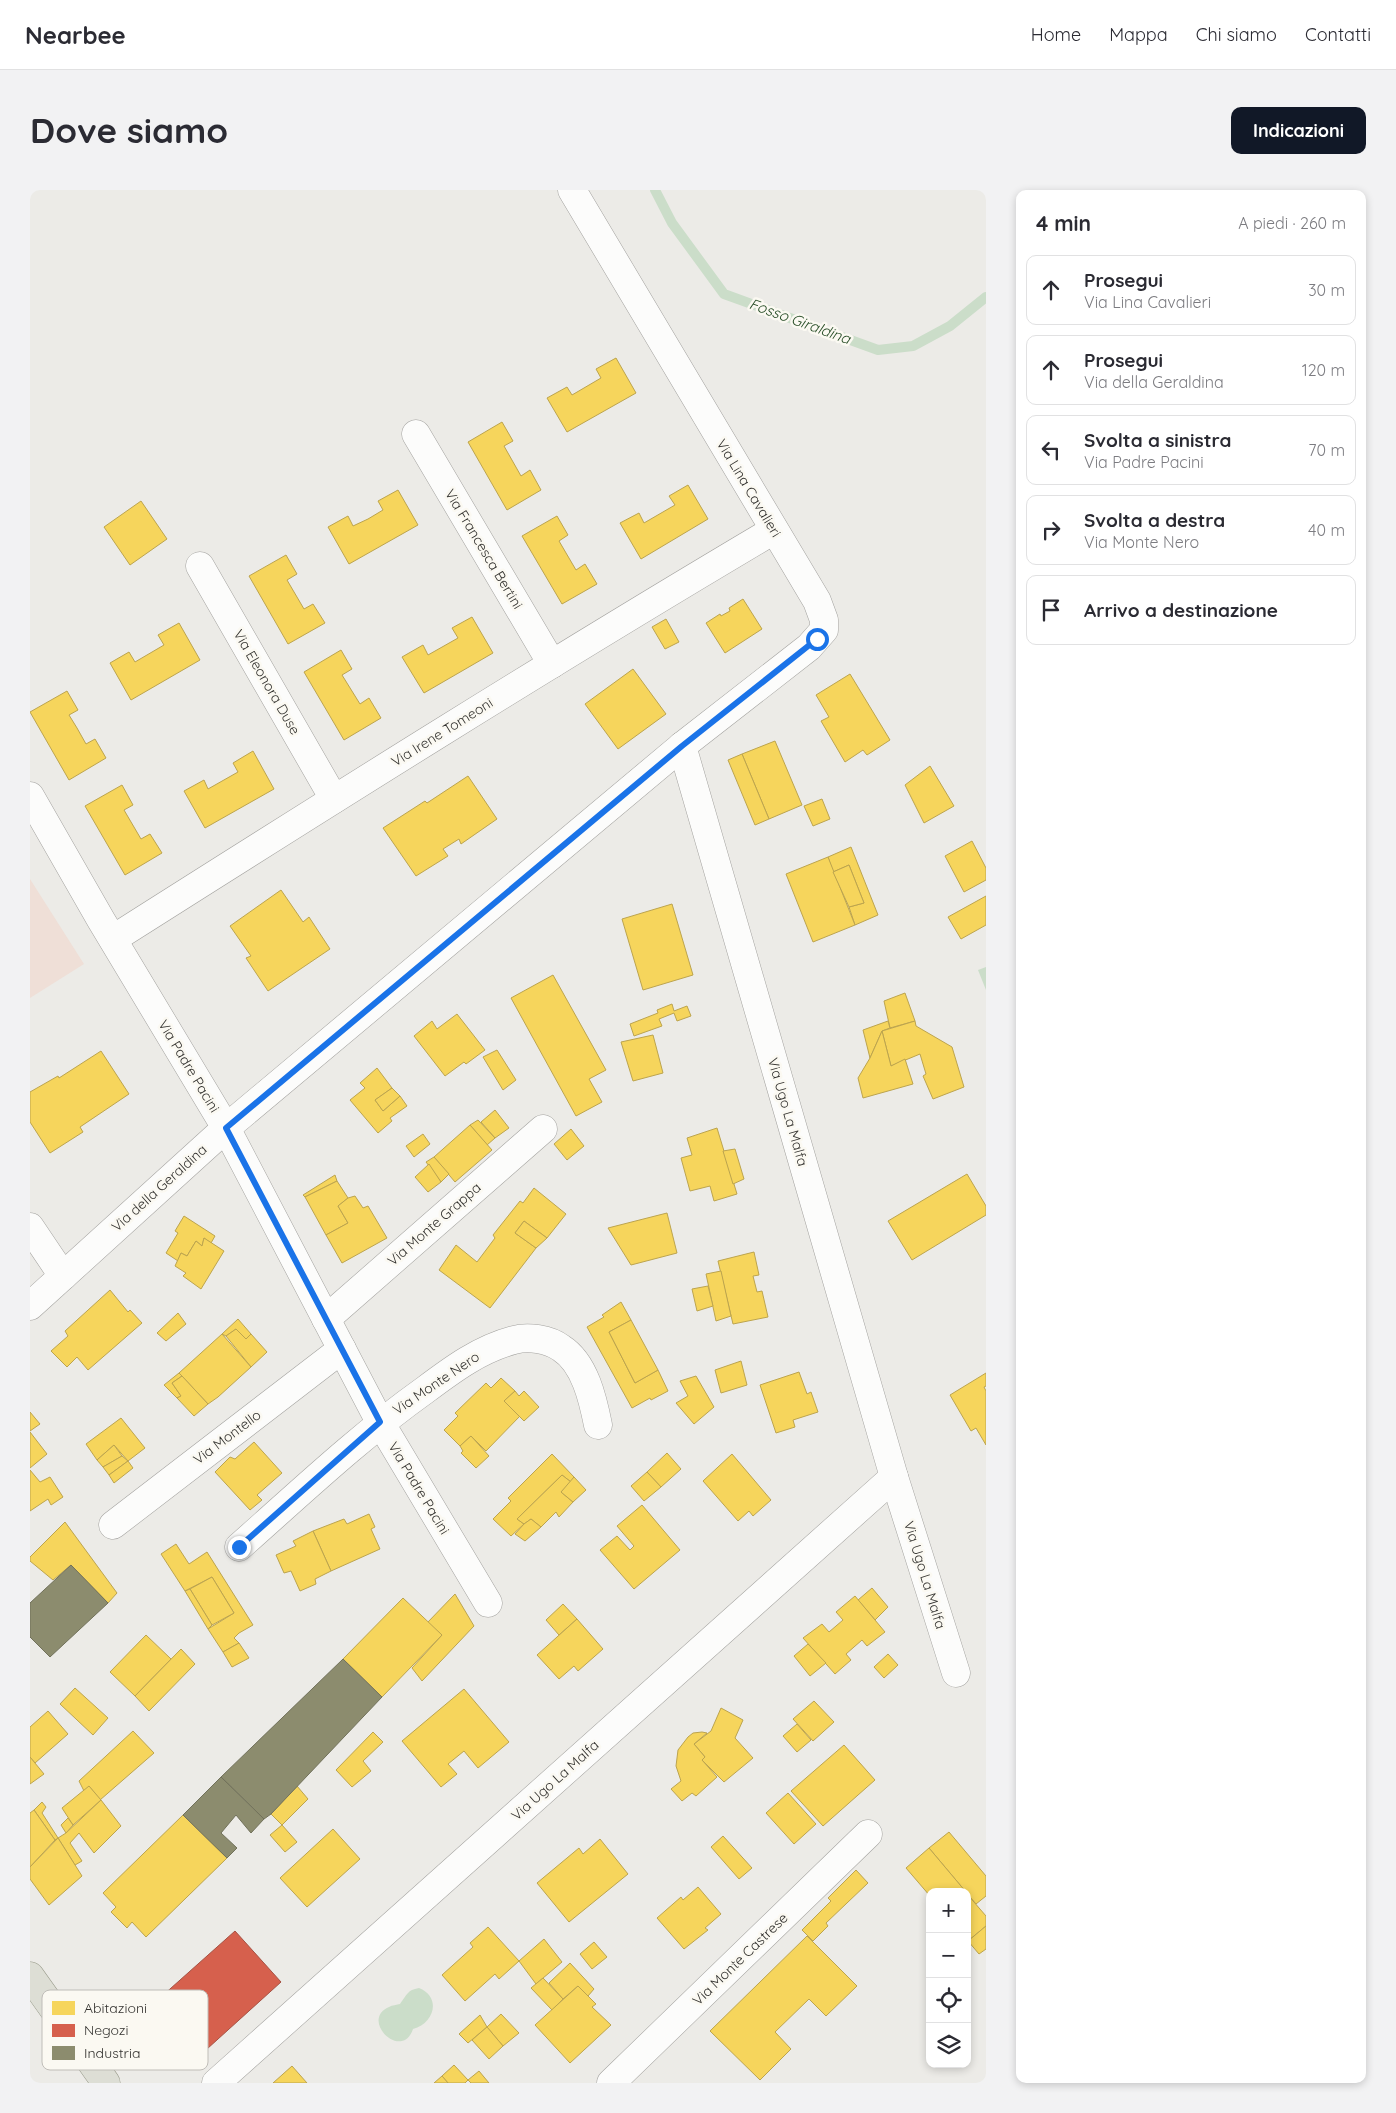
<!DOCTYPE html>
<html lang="it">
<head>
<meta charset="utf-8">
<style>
  body { margin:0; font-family:Quicksand,sans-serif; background:#f2f2f3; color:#2b2b33 }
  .controls { position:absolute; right:15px; bottom:15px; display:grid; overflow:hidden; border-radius:10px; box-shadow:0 2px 8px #0003 }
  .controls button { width:45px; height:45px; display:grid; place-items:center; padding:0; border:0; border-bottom:1px solid #e1e1e2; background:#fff; color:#2b2b33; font:25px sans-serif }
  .stop { position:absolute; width:15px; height:15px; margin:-11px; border:4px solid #1a73e8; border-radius:50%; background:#fff }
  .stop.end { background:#1a73e8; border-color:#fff; box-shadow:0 1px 5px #0008 }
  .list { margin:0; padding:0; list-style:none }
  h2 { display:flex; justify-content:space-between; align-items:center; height:65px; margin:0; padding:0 20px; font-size:21px }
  h2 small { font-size:16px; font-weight:400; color:#7c7c81 }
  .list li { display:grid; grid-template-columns:32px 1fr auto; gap:15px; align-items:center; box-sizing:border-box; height:70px; margin:0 10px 10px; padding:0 10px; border:1px solid #e1e1e2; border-radius:10px }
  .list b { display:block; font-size:19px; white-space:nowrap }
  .list p { margin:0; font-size:16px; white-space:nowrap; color:#7c7c81 }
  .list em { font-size:16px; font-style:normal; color:#7c7c81 }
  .icon { flex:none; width:28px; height:28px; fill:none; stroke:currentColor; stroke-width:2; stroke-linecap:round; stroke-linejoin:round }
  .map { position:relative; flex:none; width:956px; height:1893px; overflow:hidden; border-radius:10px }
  header { display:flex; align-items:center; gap:30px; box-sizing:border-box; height:70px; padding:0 25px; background:#fff; border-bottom:1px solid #e1e1e2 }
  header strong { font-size:24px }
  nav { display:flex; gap:28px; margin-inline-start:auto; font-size:18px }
  .intro { display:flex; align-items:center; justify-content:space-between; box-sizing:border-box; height:120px; padding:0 30px }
  h1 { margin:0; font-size:35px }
  .button { padding:12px 22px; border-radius:10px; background:#111827; color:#fff; font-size:18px; font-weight:700 }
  main { display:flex; gap:30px; padding:0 30px }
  aside { flex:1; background:#fff; border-radius:10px; box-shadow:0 2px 8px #0003 }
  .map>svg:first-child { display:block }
  .green { fill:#efdfd7 }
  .water { fill:#cbddc9 }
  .homes { fill:#f6d55c; stroke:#bca44e }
  .shops { fill:#d6604d; stroke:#a55244 }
  .industry { fill:#8c8c6e; stroke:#71715b }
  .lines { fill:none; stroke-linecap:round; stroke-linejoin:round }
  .stream { stroke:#cbddc9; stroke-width:10 }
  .street-casing { stroke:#a3a29f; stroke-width:29 }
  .primary-casing { stroke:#989a8a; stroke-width:29 }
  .street { stroke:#fcfcfb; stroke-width:28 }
  .primary { stroke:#ddded5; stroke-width:28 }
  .route { stroke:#1a73e8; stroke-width:6 }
  .labels { text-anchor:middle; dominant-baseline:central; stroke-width:5; stroke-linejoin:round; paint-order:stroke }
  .street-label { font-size:14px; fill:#33322f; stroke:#fbf9f2 }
  .water-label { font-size:15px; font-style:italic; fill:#274d26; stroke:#fbf9f2 }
  .key { fill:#fbf9f2; stroke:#bfbdb8; stroke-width:1 }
  .key-label { font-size:14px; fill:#33322f }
</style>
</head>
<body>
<header>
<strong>Nearbee</strong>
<nav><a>Home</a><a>Mappa</a><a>Chi siamo</a><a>Contatti</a></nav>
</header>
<div class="intro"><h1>Dove siamo</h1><a class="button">Indicazioni</a></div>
<main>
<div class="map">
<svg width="956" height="1893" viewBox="0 0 956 1893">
  <rect width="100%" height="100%" fill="#ecebe7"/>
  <polygon class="green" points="0,689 54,774 0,808"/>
  <g class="water">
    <polygon points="956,777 956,800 948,780"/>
    <path d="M389,1798c23,9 15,36 -6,41 -11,33 -54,-9 -24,-22 3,-2 8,-2 11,-3 7,-9 7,-14 19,-16z"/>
  </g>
  <g class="homes">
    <polygon points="586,168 606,203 537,242 517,208 537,197 542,205 571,188 566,179"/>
    <polygon points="472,232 483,251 474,256 491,286 500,280 511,300 477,320 438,252"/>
    <polygon points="658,295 678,329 611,369 590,333 609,323 614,333 645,315 639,306"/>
    <polygon points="368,300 388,335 319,374 298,337 318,326 323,336 338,329 353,320 348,311"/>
    <polygon points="111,311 137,349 100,375 74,337"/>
    <polygon points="527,326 538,345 529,351 546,380 555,374 567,394 532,414 492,346"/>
    <polygon points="256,365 267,384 257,390 274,419 283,414 295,433 258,454 219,386"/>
    <polygon points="713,409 732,439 695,463 676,433 690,424 691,426 700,421 699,418"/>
    <polygon points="442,427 463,463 394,503 372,467 393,455 398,465 428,448 422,438"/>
    <polygon points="636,429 649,452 635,459 622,437"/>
    <polygon points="149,433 170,470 101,510 80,473 99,462 105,472 134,455 128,445"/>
    <polygon points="311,460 322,479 312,485 330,514 339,508 351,528 314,550 274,482"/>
    <polygon points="603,479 636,524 588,559 555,514"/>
    <polygon points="820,484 860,550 837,565 833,560 815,572 791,531 799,527 786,505"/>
    <polygon points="37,501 48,520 39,525 47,538 56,554 65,549 76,568 39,590 0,522"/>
    <polygon points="745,551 772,615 739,629 712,564"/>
    <polygon points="223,561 244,599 175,638 154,601 174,590 178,599 208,582 203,573"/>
    <polygon points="712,564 739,629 725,635 698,570"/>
    <polygon points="900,576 924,616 894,633 875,595"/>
    <polygon points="438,586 467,629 431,654 429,649 413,659 418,666 386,686 353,638 395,611 397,613"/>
    <polygon points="92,595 103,615 94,620 111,649 120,644 132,663 95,685 55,616"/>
    <polygon points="792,609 800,629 783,636 774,616"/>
    <polygon points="942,651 956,678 956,690 934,702 915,666"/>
    <polygon points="821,657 848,725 825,735 819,717 834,713 819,675 803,682 798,667"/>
    <polygon points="798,667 825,735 783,752 756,684"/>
    <polygon points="819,675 834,713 819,717 803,682"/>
    <polygon points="251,700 273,732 279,727 300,759 238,801 216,768 221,766 200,736"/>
    <polygon points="956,706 956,735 931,749 918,727"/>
    <polygon points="642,714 663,785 613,800 592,729"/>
    <polygon points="523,785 576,880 559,889 572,912 546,926 481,808"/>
    <polygon points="875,803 885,831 860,838 854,811"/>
    <polygon points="642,814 644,821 657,816 661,826 647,831 644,823 629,829 632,836 604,846 600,834 628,823 627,820"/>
    <polygon points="427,824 455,860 436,874 434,872 415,886 384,846 402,831 407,839"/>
    <polygon points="858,831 860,838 852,841 840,868 833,840"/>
    <polygon points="885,831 886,836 922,857 934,897 903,909 893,886 896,884 890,864 861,876 852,841"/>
    <polygon points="852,841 861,876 875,869 883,894 833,908 828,888 840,868"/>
    <polygon points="623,845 633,883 603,891 591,852"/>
    <polygon points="467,860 486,890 473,900 453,867"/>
    <polygon points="71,861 99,904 50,937 53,942 20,963 0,932 0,902 28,886 29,888"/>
    <polygon points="347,878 362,898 345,910 353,921 370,906 377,916 360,928 362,931 348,943 320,910 335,898 330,893"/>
    <polygon points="362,898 370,906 353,921 345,910"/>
    <polygon points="465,920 479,938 465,948 451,932"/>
    <polygon points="448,930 465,948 457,955 440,935"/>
    <polygon points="440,935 462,960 425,992 404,967"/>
    <polygon points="687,938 707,1004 684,1011 680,996 660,1001 651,968 662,965 657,948"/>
    <polygon points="541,939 554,956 537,970 524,954"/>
    <polygon points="393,944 400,954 384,967 376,956"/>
    <polygon points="705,959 714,989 703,994 693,961"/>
    <polygon points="404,967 419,984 411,992 396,972"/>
    <polygon points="399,974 411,992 398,1002 385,987"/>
    <polygon points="937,984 956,1016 956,1025 882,1070 858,1031"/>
    <polygon points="305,985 307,991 275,1007 273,1005"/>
    <polygon points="307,991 318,1008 308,1016 318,1033 296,1045 275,1007"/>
    <polygon points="504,998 536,1024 517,1048 494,1031 485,1043 506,1058 460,1118 409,1080 426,1055 447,1072 465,1048 463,1045 490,1011 493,1013"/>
    <polygon points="325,1006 333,1018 338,1016 357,1048 312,1073 296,1045 318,1033 308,1016 318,1008"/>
    <polygon points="637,1023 647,1063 601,1075 578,1038"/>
    <polygon points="154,1026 185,1046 181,1053 174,1048 172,1056 166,1051 157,1066 151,1063 148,1071 136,1063 148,1043 145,1041"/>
    <polygon points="494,1031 517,1048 506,1058 485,1043"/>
    <polygon points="174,1048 194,1061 171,1099 153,1086 156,1083 145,1076 151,1063 157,1066 166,1051 172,1056"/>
    <polygon points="724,1062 729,1085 723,1086 727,1102 732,1101 738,1127 703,1134 688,1071"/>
    <polygon points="691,1081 701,1126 686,1131 676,1084"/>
    <polygon points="678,1096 683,1116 667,1121 662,1099"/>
    <polygon points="80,1100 98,1122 100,1120 112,1133 58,1180 47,1167 37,1177 21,1161 38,1146 35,1141"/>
    <polygon points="591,1112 601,1130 579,1142 605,1193 628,1180 638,1201 621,1210 620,1208 602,1218 557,1137 574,1127 572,1125"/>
    <polygon points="148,1123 156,1134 136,1151 127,1143"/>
    <polygon points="208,1129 221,1144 216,1149 206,1139 196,1146 192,1144"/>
    <polygon points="601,1130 628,1180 605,1193 579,1142"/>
    <polygon points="206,1139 216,1149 221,1144 237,1162 221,1177 196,1146"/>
    <polygon points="192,1144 221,1177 188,1207 178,1214 149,1183"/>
    <polygon points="711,1171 717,1195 691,1203 685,1180"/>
    <polygon points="769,1182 777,1204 781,1202 788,1222 763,1230 765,1237 746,1243 730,1195"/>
    <polygon points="149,1183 152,1186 142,1193 151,1206 147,1208 134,1195"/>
    <polygon points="956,1183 956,1196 954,1197 956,1201 956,1255 946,1238 941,1241 920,1205"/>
    <polygon points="152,1186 178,1214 164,1226 147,1208 151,1206 142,1193"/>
    <polygon points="666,1186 684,1217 664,1234 646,1213 658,1206 650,1191"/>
    <polygon points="471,1188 485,1201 474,1211 490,1226 456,1261 441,1246 430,1256 414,1240 428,1226 425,1223 456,1193 461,1198"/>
    <polygon points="485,1201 489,1206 494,1201 509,1217 494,1231 474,1211"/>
    <polygon points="0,1222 10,1234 0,1241"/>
    <polygon points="91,1228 115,1258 98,1271 84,1255 67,1270 56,1254"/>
    <polygon points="0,1242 17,1264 0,1278"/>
    <polygon points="441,1246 459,1266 446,1278 431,1263 433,1261 430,1256"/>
    <polygon points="224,1252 252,1283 227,1305 232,1310 220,1320 185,1282 200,1267 205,1269"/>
    <polygon points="84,1255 92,1266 73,1277 67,1270"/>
    <polygon points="637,1263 651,1279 631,1297 617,1282"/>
    <polygon points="522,1264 544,1287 541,1292 532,1285 487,1329 494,1334 481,1346 463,1329 481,1311 478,1308"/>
    <polygon points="702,1264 741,1310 723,1326 719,1321 708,1331 673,1291"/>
    <polygon points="92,1266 98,1271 79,1285 73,1277"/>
    <polygon points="98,1271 103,1278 84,1293 79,1285"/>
    <polygon points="0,1280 10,1292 20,1287 33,1307 21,1315 18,1309 0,1321"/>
    <polygon points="617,1282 631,1297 614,1311 601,1296"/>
    <polygon points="532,1285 541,1292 531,1302 543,1312 529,1327 526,1322 511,1337 501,1329 494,1334 487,1329"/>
    <polygon points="544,1287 556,1300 543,1312 531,1302"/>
    <polygon points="612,1315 650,1360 604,1399 570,1360 587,1346 600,1360 604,1356 587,1336"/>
    <polygon points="339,1324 345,1337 341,1339 350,1359 301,1381 283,1341 314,1329 317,1334"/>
    <polygon points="501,1329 511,1337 495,1351 485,1344 494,1334"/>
    <polygon points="35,1332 87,1403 78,1413 41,1375 23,1390 0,1371 0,1367"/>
    <polygon points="283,1341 301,1381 285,1389 286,1394 270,1401 261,1381 254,1383 246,1365 266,1356 263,1351"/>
    <polygon points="146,1354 159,1374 177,1362 223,1435 209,1443 204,1448 209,1453 193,1462 178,1439 204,1423 182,1387 155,1401 131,1364"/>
    <polygon points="182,1387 204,1423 182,1435 160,1399"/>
    <polygon points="842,1398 858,1417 845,1430 828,1410"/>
    <polygon points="160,1399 182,1435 178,1439 155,1401"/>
    <polygon points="425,1404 444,1436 392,1491 382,1478 412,1445 397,1433"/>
    <polygon points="825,1406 855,1442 837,1456 832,1450 816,1464 821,1470 805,1484 773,1448 792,1434 799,1442 813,1430 806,1422"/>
    <polygon points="373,1408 412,1445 352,1507 313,1469"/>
    <polygon points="533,1414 547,1429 529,1445 516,1430"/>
    <polygon points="547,1429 573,1459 548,1481 544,1476 529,1489 507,1465"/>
    <polygon points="116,1445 141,1469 105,1506 80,1482"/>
    <polygon points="209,1453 219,1468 202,1477 193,1462"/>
    <polygon points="778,1454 796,1473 780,1486 764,1466"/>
    <polygon points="151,1459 165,1474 119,1521 105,1506"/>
    <polygon points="858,1464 868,1475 854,1488 844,1477"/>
    <polygon points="45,1498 78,1528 63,1545 30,1514"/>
    <polygon points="434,1499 479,1552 448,1578 434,1561 418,1574 427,1584 411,1597 372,1551"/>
    <polygon points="784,1511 804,1532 783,1551 763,1529"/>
    <polygon points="691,1518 713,1530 705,1548 723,1568 694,1592 672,1570 675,1567 664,1554 681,1541"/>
    <polygon points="18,1521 38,1544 5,1573 0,1567 0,1537"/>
    <polygon points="767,1534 781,1550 767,1562 753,1546"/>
    <polygon points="103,1541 124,1563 70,1610 59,1596 54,1601 49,1591"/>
    <polygon points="343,1542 353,1552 333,1571 341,1581 322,1597 306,1580"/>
    <polygon points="672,1542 677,1543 664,1554 675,1567 672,1570 687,1587 666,1606 662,1603 652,1611 641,1599 651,1591 646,1576 648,1560 658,1547 663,1543"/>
    <polygon points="814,1555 845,1590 793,1636 761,1601"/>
    <polygon points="0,1567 14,1584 0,1594"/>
    <polygon points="59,1596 71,1610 43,1635 32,1618"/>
    <polygon points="267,1596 278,1609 252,1635 241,1624"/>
    <polygon points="758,1603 786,1634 764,1654 736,1623"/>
    <polygon points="71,1610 91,1636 64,1663 49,1643 40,1653 52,1671 45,1675 28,1648 36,1643"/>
    <polygon points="12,1612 16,1617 12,1623 28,1648 25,1650 4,1620"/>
    <polygon points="4,1620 25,1650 0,1677 0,1623"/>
    <polygon points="153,1625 197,1668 116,1747 102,1732 97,1738 81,1722 86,1717 73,1703"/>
    <polygon points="38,1628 43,1635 36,1643 31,1635"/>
    <polygon points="252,1635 267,1652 255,1662 240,1645"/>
    <polygon points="303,1639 330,1669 277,1717 250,1688"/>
    <polygon points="919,1642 956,1686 956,1706 946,1714 899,1658"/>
    <polygon points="693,1646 722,1678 709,1689 681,1657"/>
    <polygon points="28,1648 52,1686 19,1715 0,1689 0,1677"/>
    <polygon points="570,1649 598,1684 539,1732 507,1693 549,1658 553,1664"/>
    <polygon points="899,1658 936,1702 900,1702 900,1706 876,1678"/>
    <polygon points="826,1680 838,1693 796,1733 798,1736 783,1751 772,1740 801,1711 798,1708"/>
    <polygon points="668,1697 691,1724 675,1738 678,1740 654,1759 627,1728 651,1707 653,1710"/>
    <polygon points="937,1704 956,1726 956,1736 938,1751"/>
    <polygon points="956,1736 956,1759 949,1764 938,1751"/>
    <polygon points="458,1737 489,1771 469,1789 465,1784 435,1811 412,1785 443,1757 440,1753"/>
    <polygon points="777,1746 827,1796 796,1826 779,1809 745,1842 761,1859 730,1890 680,1841"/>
    <polygon points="514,1749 532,1772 506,1794 489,1771"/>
    <polygon points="564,1752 577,1767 562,1779 550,1764"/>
    <polygon points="540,1773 564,1799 558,1806 548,1796 533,1809 519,1793"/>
    <polygon points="513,1788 533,1809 522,1820 501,1798"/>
    <polygon points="548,1796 566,1814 562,1817 581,1835 540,1873 505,1835"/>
    <polygon points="471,1824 489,1843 473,1856 457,1837"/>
    <polygon points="450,1825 457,1837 438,1853 429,1844"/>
    <polygon points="457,1837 473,1856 459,1869 442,1850"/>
    <polygon points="424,1875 438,1890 435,1893 418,1893 412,1886"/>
    <polygon points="262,1876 277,1893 243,1893"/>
    <polygon points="449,1881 459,1893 441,1893 438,1890"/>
    <polygon points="412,1886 418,1893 404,1893"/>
  </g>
  <polygon class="shops" points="205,1741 251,1792 177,1859 131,1807"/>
  <g class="industry">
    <polygon points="41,1375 78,1413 20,1467 0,1447 0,1413"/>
    <polygon points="313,1469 352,1507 241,1624 234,1629 191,1587"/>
    <polygon points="191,1587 234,1629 221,1643 206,1625 191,1643 207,1658 197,1668 153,1625"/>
  </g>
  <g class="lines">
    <polyline class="stream" points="625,0 642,33 694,104 848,160 883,156 920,136 956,107"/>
    <defs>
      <g id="street">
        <polyline points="386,244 522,474"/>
        <polyline points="170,376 304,609"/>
        <polyline points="0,606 71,730 196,938 350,1232 458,1413"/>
        <path d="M83,749c219,-139 438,-277 661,-409"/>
        <polyline points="0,1037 33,1086"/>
        <polyline points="0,1116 196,938 652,556 779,457 794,440 794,430 787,411 542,0"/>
        <polyline points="296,1129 513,939"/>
        <polyline points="864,1287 926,1483"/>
        <polyline points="83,1335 312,1159"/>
        <path d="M209,1357c61,-54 120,-110 186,-157 28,-21 55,-41 89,-50 14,-4 35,-1 47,8 24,15 32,52 37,77"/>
        <polyline points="186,1893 864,1287 652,556"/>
        <polyline points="581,1893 838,1644"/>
      </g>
      <polyline id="primary" points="0,1786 76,1893"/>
    </defs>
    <use href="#street" class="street-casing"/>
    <use href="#primary" class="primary-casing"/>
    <use href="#street" class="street"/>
    <use href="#primary" class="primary"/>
  </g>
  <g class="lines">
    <polyline class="route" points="209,1357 350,1232 196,938 652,556 787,449"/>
  </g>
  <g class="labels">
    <g class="street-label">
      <text transform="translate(719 298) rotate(59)">Via Lina Cavalieri</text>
      <text transform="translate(454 359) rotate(59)">Via Francesca Bertini</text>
      <text transform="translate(237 492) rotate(60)">Via Eleonora Duse</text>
      <text transform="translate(412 542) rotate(-32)">Via Irene Tomeoni</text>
      <text transform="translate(159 876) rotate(59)">Via Padre Pacini</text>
      <text transform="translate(758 922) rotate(74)">Via Ugo La Malfa</text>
      <text transform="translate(129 998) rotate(-42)">Via della Geraldina</text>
      <text transform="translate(404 1034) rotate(-41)">Via Monte Grappa</text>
      <text transform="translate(406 1193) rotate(-34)">Via Monte Nero</text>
      <text transform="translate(197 1247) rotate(-37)">Via Montello</text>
      <text transform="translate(389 1298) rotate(59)">Via Padre Pacini</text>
      <text transform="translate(895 1385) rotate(73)">Via Ugo La Malfa</text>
      <text transform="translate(525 1590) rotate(-42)">Via Ugo La Malfa</text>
      <text transform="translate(710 1769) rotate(-44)">Via Monte Castrese</text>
    </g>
    <g class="water-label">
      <text transform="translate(770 131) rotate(20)">Fosso Giraldina</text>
    </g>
  </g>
  <rect x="12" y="1800" width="166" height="80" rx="8" class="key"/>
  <rect x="22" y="1811" width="23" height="14" fill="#f6d55c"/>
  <rect x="22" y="1834" width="23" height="13" fill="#d6604d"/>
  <rect x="22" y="1856" width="23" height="14" fill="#8c8c6e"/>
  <g class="key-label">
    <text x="54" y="1823">Abitazioni</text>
    <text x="54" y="1845">Negozi</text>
    <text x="54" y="1868">Industria</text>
  </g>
</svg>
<div class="controls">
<button>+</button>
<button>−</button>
<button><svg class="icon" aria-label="locate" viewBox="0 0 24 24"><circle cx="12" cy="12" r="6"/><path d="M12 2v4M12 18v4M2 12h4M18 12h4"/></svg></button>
<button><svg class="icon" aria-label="layers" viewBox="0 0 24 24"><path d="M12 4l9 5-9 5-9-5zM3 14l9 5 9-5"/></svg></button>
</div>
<div class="stop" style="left:787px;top:449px"></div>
<div class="stop end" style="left:209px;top:1357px"></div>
</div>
<aside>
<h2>4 min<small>A piedi · 260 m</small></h2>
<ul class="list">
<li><svg class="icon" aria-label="ahead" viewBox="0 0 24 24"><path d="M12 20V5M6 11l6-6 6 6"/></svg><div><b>Prosegui</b><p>Via Lina Cavalieri</p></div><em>30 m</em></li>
<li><svg class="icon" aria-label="ahead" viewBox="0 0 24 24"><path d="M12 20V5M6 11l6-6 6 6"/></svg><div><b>Prosegui</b><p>Via della Geraldina</p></div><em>120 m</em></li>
<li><svg class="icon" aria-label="left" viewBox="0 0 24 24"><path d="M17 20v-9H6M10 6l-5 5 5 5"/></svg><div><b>Svolta a sinistra</b><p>Via Padre Pacini</p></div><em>70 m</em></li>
<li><svg class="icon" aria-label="right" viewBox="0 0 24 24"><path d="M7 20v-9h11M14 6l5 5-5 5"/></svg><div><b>Svolta a destra</b><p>Via Monte Nero</p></div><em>40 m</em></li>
<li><svg class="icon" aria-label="arrive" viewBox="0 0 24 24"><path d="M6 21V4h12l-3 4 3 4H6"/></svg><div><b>Arrivo a destinazione</b></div></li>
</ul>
</aside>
</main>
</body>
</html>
